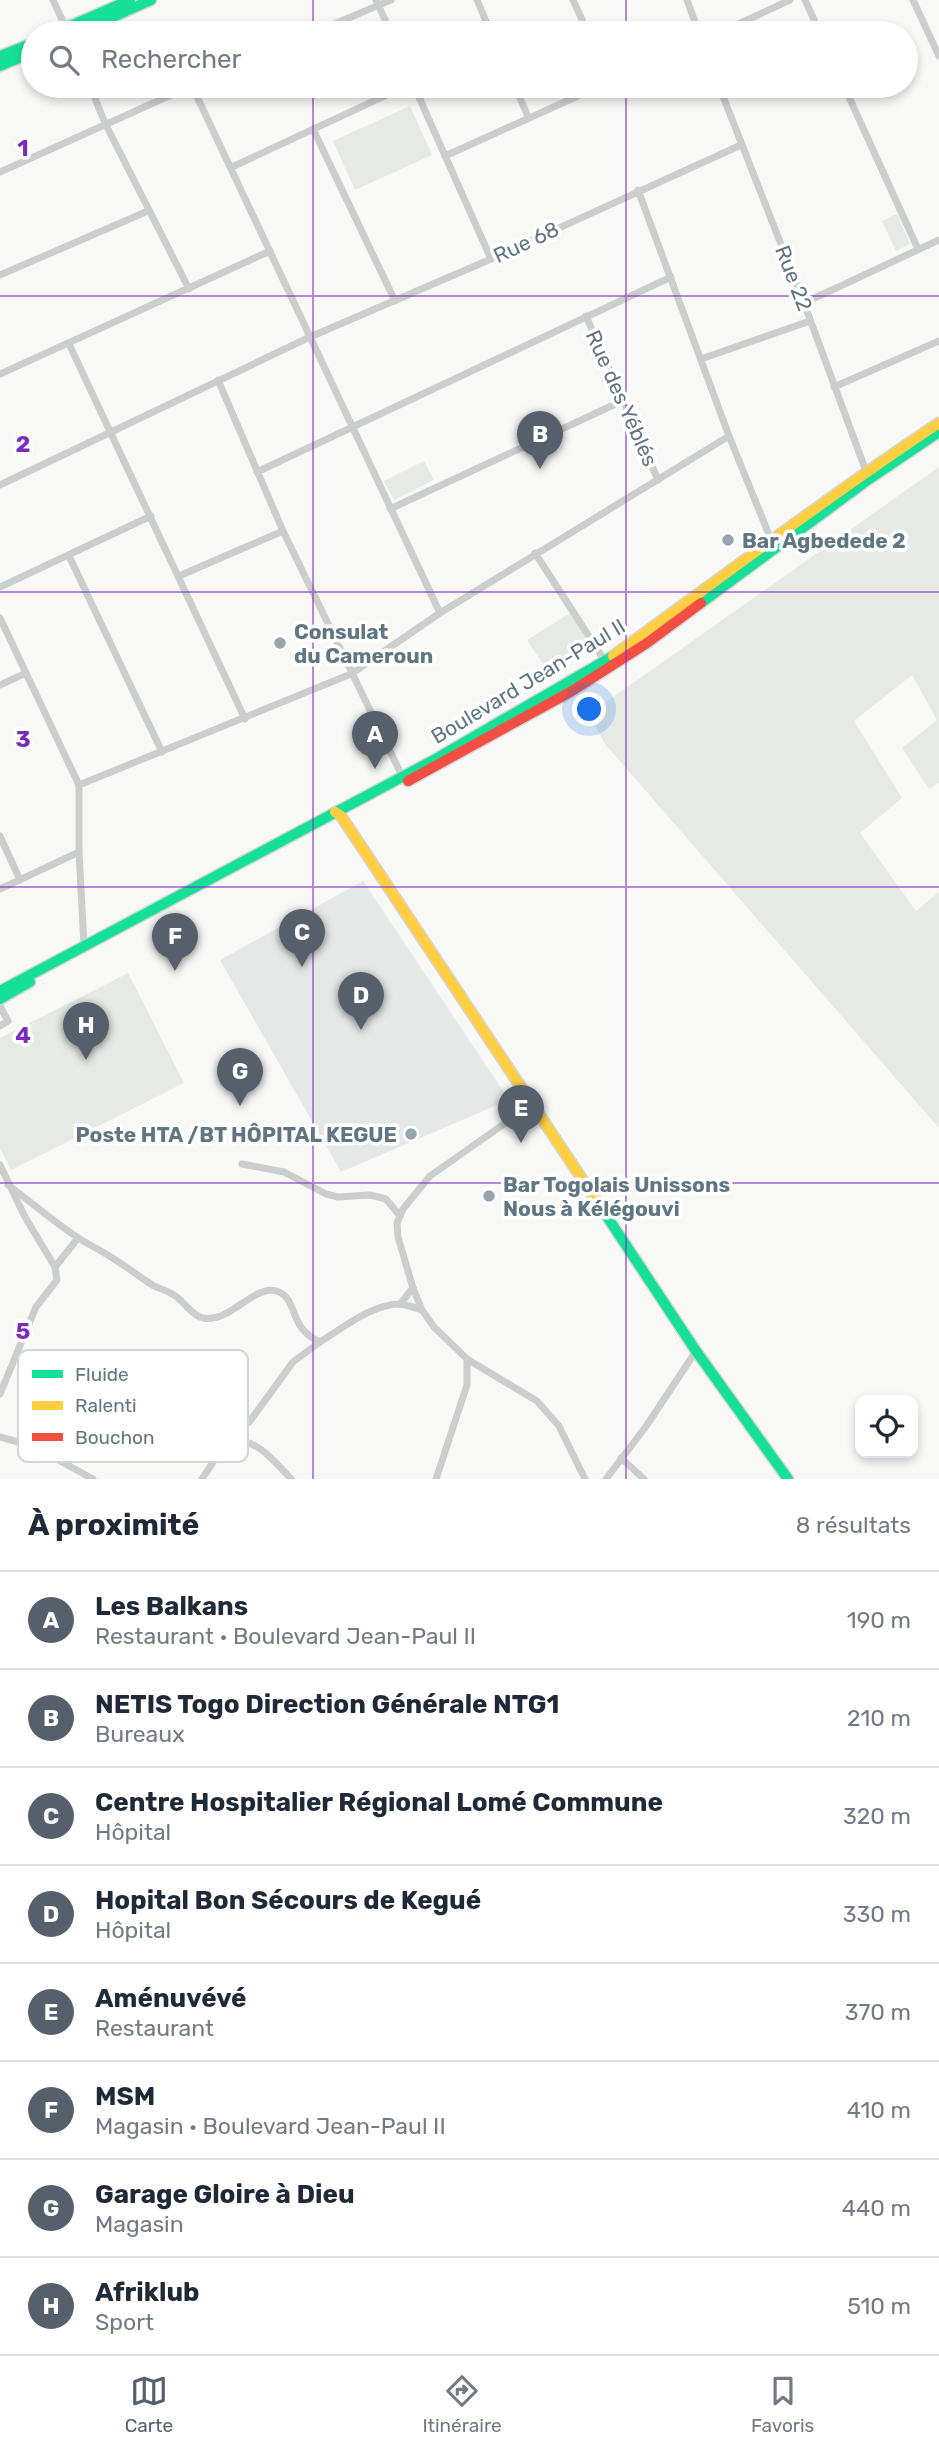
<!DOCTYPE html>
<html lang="fr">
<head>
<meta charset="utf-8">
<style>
  body { margin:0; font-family:Rubik,sans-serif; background:#f2f2f3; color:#1f2937 }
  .controls { position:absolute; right:21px; bottom:21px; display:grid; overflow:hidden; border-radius:14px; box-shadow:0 4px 10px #0003 }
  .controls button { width:63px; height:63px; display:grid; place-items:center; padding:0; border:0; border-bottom:2px solid #e0e1e3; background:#fff; color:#1f2937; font:35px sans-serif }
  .you { position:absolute; left:590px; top:710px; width:24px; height:24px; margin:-18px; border:5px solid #fff; border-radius:50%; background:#1a73e8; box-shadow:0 0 0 10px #1a73e833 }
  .badge { display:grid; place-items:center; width:46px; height:46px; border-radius:50%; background:#55606c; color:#fff; font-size:23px; font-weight:700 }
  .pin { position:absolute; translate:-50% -58px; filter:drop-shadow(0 2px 4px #0008) }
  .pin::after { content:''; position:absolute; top:37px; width:24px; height:21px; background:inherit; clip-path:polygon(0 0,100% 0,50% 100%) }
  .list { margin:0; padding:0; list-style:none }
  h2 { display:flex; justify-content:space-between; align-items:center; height:91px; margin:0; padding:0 28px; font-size:30px }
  h2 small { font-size:23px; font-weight:400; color:#747a83 }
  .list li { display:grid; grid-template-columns:46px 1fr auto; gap:21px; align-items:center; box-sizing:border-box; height:98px; padding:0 28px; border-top:2px solid #e0e1e3 }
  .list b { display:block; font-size:26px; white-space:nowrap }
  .list p { margin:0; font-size:23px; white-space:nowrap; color:#747a83 }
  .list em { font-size:23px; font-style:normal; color:#747a83 }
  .icon { flex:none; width:38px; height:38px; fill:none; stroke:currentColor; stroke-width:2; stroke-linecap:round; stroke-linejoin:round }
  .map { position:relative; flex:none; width:939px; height:1479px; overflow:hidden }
  .search { position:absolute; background:#fff; box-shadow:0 4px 10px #0003; left:21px; right:21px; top:21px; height:77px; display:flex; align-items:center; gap:18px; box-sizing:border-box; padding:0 24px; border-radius:38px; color:#747a83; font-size:26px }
  .sheet { height:875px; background:#fff }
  nav { display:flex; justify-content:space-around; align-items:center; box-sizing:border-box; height:98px; border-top:2px solid #e0e1e3; background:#fff; font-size:19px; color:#747a83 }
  nav a { display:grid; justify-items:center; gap:4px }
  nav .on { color:#55606c }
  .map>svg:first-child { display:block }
  .built { fill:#e6e8e8 }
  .green { fill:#e7eae4 }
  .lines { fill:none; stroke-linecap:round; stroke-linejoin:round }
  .fast-casing { stroke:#d5d6d7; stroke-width:13 }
  .slow-casing { stroke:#d5d6d7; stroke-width:13 }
  .jam-casing { stroke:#d5d6d7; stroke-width:13 }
  .street { stroke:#cccece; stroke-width:7 }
  .fast { stroke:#16e098; stroke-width:10 }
  .slow { stroke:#ffcf43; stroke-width:10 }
  .jam { stroke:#f24e42; stroke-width:10 }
  .grid { fill:none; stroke:#7b2cbf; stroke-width:2; stroke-opacity:0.55 }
  .poi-dot { fill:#96a4ac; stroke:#fff; stroke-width:2.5 }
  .labels { text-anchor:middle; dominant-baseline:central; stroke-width:7; stroke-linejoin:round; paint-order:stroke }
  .street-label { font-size:21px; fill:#617683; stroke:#fff }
  .poi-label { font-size:21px; font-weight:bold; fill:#617683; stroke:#fff; text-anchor:start }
  .key { fill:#fff; stroke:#d0d6da; stroke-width:2 }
  .key-label { font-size:19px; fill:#617683 }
  .grid-label { font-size:23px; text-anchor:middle; font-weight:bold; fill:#7b2cbf; stroke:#fff; stroke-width:7; stroke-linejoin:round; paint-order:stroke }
</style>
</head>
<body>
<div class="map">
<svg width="939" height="1479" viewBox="0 0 939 1479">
  <rect width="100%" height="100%" fill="#f8f8f7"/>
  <polygon class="built" points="363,881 509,1100 341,1172 220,960"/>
  <g class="green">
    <polygon points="410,106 432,155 355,190 333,141"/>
    <polygon points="897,214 910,244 896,251 882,221"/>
    <polygon points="424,461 434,480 394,500 384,481"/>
    <polygon points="939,467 939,783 929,789 902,748 937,720 912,675 854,721 902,798 860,833 916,911 939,892 939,1128 605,744 589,714"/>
    <polygon points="570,613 592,648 550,675 527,640"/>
    <polygon points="128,973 184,1083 11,1170 0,1148 0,1038"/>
  </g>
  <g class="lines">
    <defs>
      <g id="fast">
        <polyline points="54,33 130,0"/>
        <polyline points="77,33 151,0"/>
        <polyline points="0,56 33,43"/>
        <polyline points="0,66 33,52"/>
        <polyline points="701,603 869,479 939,432"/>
        <polyline points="0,991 432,761 613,656"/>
        <polyline points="0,999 30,982"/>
        <polyline points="602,1209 696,1351 788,1479"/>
      </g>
      <g id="slow">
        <path d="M613,656c108,-78 215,-159 326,-233"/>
        <polyline points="335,812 341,816 602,1209"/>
      </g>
      <polyline id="jam" points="408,781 572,691 647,643 701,603"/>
    </defs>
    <use href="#fast" class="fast-casing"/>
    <use href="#slow" class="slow-casing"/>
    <use href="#jam" class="jam-casing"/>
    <g class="street">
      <polyline points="53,0 68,33"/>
      <polyline points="376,0 391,33"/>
      <polyline points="477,0 491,33"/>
      <polyline points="573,0 588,33"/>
      <polyline points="687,0 699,33"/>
      <polyline points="805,0 820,33"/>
      <polyline points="913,0 939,56"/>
      <polyline points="313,33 391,0"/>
      <polyline points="719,33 790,0"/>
      <polyline points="90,86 105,123 189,289"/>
      <polyline points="192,86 440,613"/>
      <polyline points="414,86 491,259"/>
      <polyline points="515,86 528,117"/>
      <polyline points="719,86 804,303 867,474"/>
      <polyline points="844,86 918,249"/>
      <polyline points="313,129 395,301"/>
      <polyline points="445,156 600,86"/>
      <polyline points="232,167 406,86"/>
      <polyline points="0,172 191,86"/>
      <polyline points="638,190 729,436 772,542"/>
      <polyline points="0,275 148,211"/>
      <polyline points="804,303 939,240"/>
      <polyline points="586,316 658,480"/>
      <polyline points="69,344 245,719"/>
      <polyline points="701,359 810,321"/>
      <polyline points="0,374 270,251"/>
      <polyline points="218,380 283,531 404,780"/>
      <polyline points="834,387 939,341"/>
      <polyline points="257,472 671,277"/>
      <polyline points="0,485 310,337 491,259 741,145"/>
      <polyline points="390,509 622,401"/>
      <polyline points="535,553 605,661"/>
      <polyline points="69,556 162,752"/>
      <polyline points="179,576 283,531"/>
      <polyline points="0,587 151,516"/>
      <polyline points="0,618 79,785 79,852 84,946"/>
      <polyline points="0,685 26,673"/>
      <polyline points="79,785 351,674 440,613 729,436"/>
      <polyline points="0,836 20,880"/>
      <polyline points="0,889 79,852"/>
      <polyline points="0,1006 8,1021 0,1026"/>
      <polyline points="531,1105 430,1176 403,1209 397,1223 398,1237 413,1288 422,1310 434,1327 467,1359 537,1401 559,1426 585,1479"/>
      <polyline points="242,1164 284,1172 326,1194 338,1197 370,1195 386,1199 400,1216"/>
      <polyline points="0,1165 25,1217 55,1267 57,1280 36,1307 0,1394"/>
      <path d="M8,1185c23,17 45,36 69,52 10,7 22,12 32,19 16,9 30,21 45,30 7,3 14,5 20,9 10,6 18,21 29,23 28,6 54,-39 78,-25 17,10 8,35 39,49 23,-14 52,-38 80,-38 7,1 16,4 22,6"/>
      <polyline points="55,1267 78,1238"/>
      <polyline points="400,1304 413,1288"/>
      <polyline points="0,1437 33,1446 93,1479"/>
      <path d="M230,1440c27,-2 43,20 61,39"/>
      <polyline points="621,1458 644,1479"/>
      <polyline points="202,1479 217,1456 234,1435 250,1421 293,1362 320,1342"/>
      <polyline points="436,1479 467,1385 467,1359"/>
      <polyline points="606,1479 647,1425 696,1351"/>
    </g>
    <use href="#fast" class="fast"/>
    <use href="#slow" class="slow"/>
    <use href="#jam" class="jam"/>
  </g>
  <path class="grid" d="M313,0v33M626,0v33M313,86v1393M626,86v1393M0,296h939M0,592h939M0,887h939M0,1183h939"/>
  <g class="poi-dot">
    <circle cx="728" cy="540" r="7"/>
    <circle cx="280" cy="643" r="7"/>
    <circle cx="411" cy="1134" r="7"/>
    <circle cx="489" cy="1196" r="7"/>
  </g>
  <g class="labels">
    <g class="street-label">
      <text transform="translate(526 242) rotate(-25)">Rue 68</text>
      <text transform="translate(794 278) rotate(69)">Rue 22</text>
      <text transform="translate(622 398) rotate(66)">Rue des Yéblés</text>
      <text transform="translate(528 681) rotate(-31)">Boulevard Jean-Paul II</text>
    </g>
    <g class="poi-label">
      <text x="742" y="540">Bar Agbedede 2</text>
      <text x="294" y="631">Consulat<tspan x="294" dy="24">du Cameroun</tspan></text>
      <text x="397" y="1134" text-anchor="end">Poste HTA /BT HÔPITAL KEGUE</text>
      <text x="503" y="1184">Bar Togolais Unissons<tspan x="503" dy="24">Nous à Kélégouvi</tspan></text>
    </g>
  </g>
  <rect x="18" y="1350" width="230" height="112" rx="10" class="key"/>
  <rect x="32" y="1370" width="31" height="8" fill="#16e098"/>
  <rect x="32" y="1401" width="31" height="9" fill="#ffcf43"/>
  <rect x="32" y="1433" width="31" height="8" fill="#f24e42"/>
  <g class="key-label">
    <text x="75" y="1381">Fluide</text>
    <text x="75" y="1412">Ralenti</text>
    <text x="75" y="1444">Bouchon</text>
  </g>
  <g class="grid-label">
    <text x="23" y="156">1</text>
    <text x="23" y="452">2</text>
    <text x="23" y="747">3</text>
    <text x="23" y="1043">4</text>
    <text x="23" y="1339">5</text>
  </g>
</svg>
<div class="controls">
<button><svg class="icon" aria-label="locate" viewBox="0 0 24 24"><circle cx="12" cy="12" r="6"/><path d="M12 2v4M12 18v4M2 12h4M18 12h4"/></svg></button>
</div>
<div class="you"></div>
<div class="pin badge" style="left:375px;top:769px">A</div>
<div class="pin badge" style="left:540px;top:469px">B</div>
<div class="pin badge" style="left:302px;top:967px">C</div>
<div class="pin badge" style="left:361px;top:1030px">D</div>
<div class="pin badge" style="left:521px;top:1143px">E</div>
<div class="pin badge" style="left:175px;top:971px">F</div>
<div class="pin badge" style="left:240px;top:1106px">G</div>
<div class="pin badge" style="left:86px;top:1060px">H</div>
<div class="search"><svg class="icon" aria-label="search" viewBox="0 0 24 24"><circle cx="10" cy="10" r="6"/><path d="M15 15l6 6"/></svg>Rechercher</div>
</div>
<section class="sheet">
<h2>À proximité<small>8 résultats</small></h2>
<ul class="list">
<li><span class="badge">A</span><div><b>Les Balkans</b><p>Restaurant · Boulevard Jean-Paul II</p></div><em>190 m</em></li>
<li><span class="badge">B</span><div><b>NETIS Togo Direction Générale NTG1</b><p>Bureaux</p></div><em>210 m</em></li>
<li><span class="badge">C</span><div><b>Centre Hospitalier Régional Lomé Commune</b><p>Hôpital</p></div><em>320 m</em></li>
<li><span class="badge">D</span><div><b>Hopital Bon Sécours de Kegué</b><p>Hôpital</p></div><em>330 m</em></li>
<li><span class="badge">E</span><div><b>Aménuvévé</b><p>Restaurant</p></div><em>370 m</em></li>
<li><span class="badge">F</span><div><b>MSM</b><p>Magasin · Boulevard Jean-Paul II</p></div><em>410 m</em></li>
<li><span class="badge">G</span><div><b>Garage Gloire à Dieu</b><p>Magasin</p></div><em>440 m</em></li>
<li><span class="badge">H</span><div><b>Afriklub</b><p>Sport</p></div><em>510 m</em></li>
</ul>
</section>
<nav>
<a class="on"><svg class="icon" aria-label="map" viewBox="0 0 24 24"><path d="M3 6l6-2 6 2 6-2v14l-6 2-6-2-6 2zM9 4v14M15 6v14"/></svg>Carte</a>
<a><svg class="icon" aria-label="directions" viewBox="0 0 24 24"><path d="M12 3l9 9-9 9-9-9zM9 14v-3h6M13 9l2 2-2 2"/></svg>Itinéraire</a>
<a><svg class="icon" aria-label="saved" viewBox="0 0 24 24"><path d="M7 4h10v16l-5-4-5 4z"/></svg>Favoris</a>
</nav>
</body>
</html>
